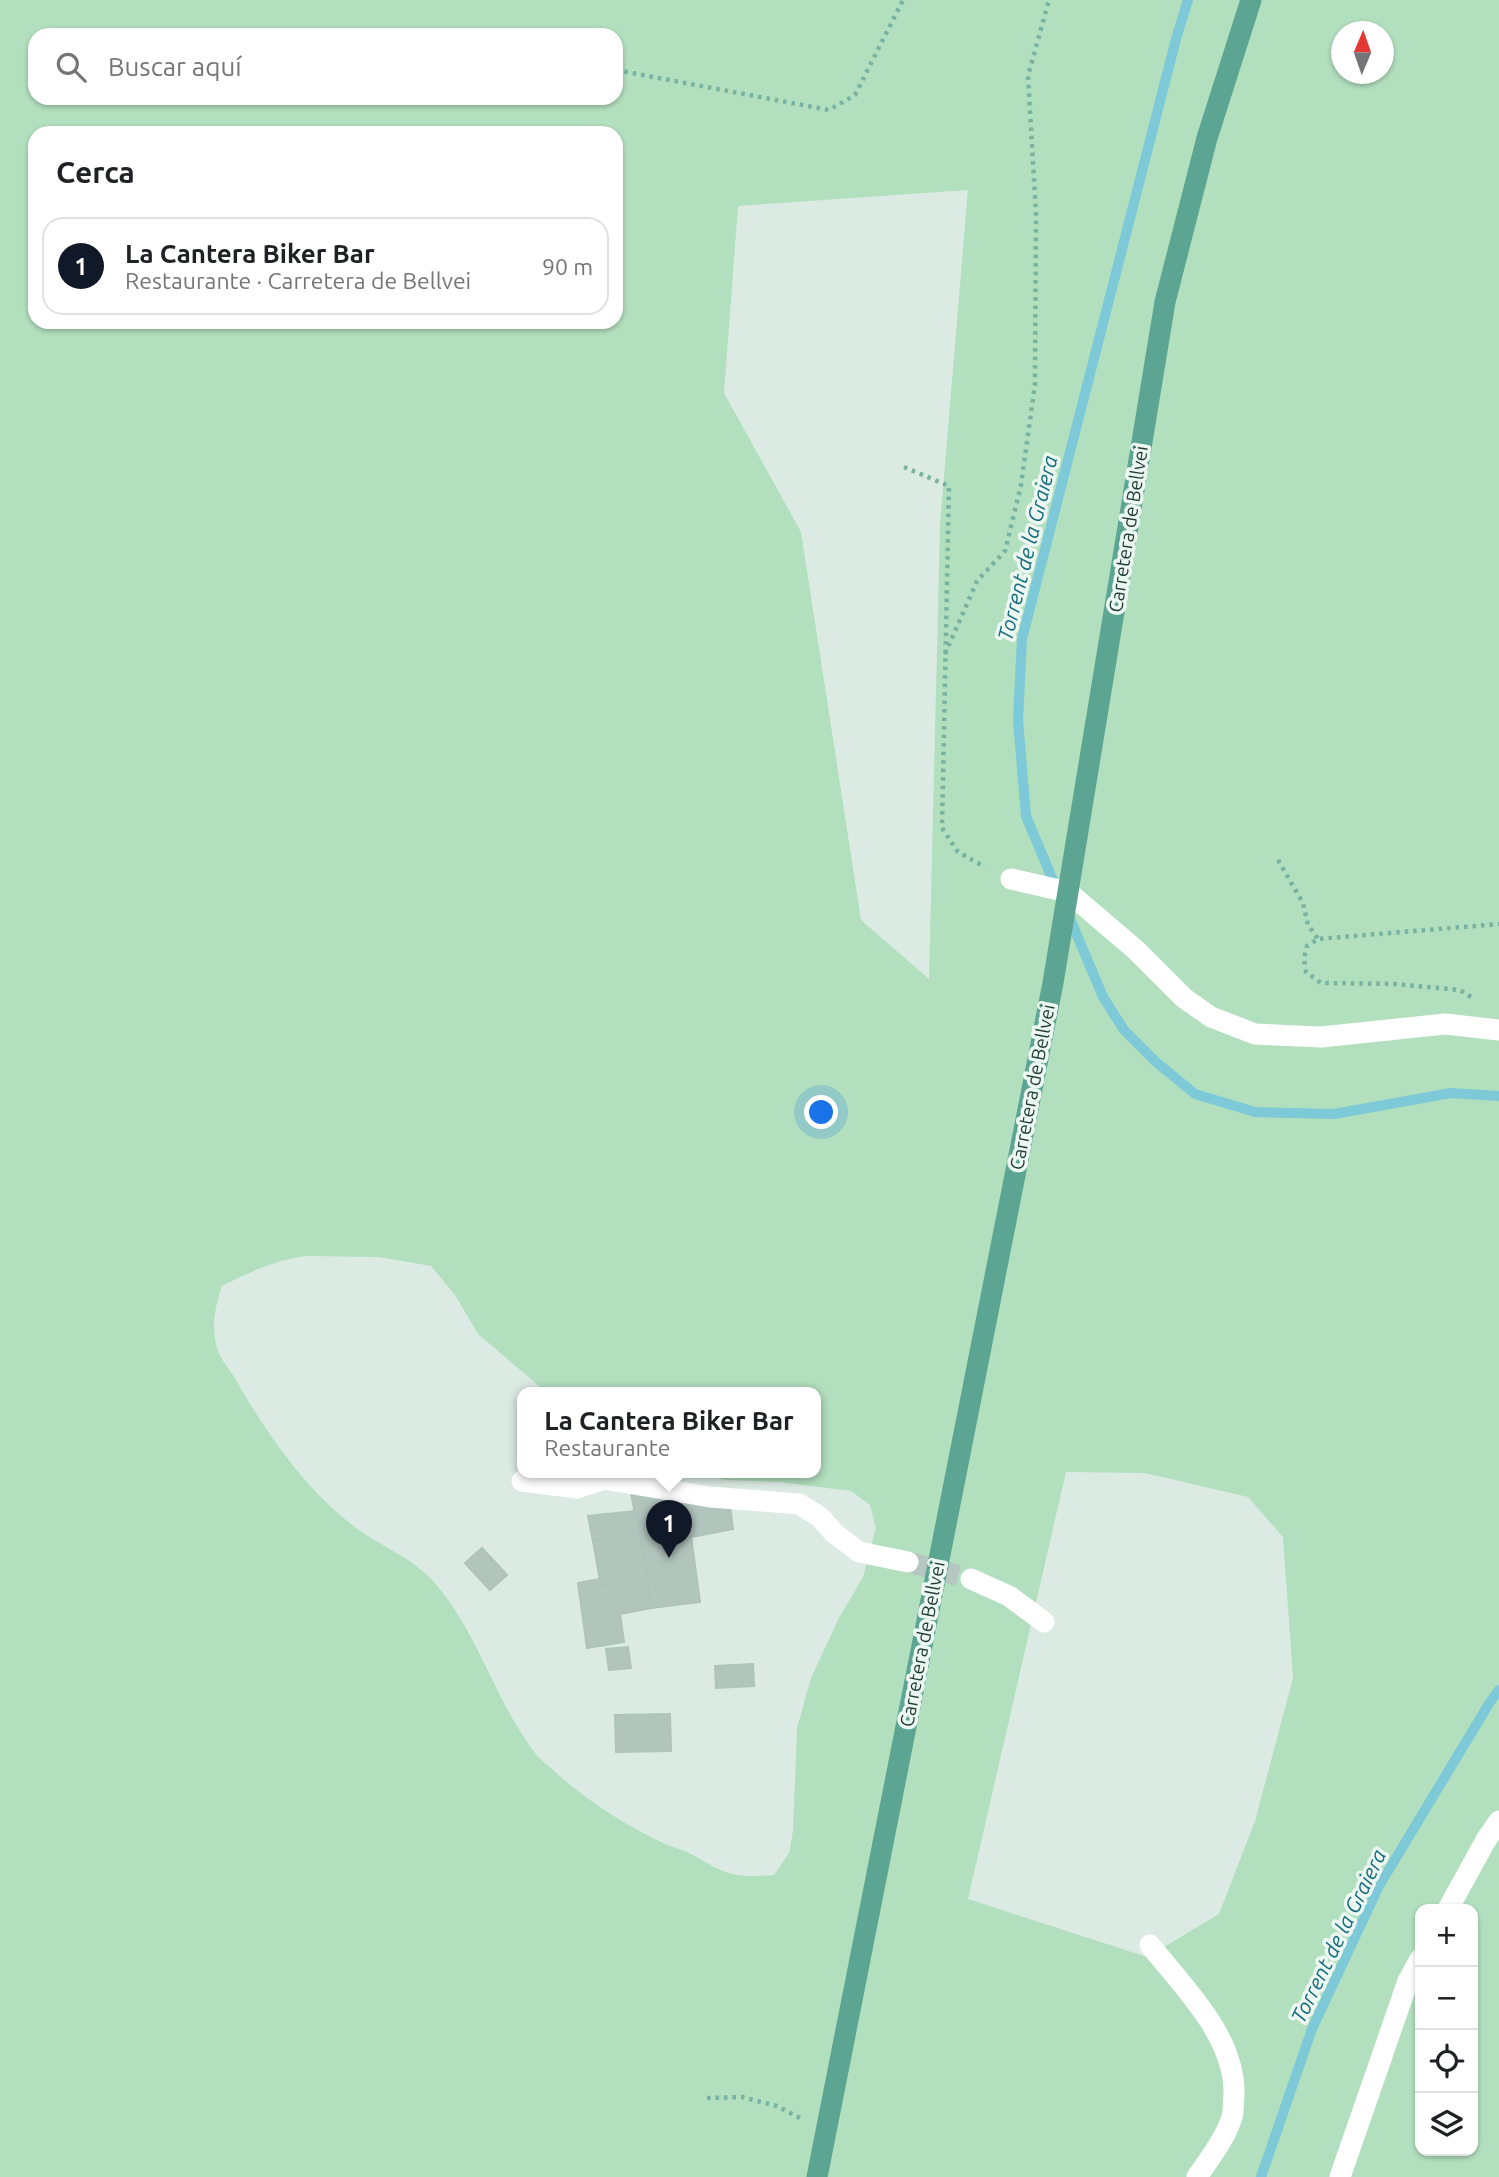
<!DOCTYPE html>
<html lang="es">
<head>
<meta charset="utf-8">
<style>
  body { margin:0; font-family:Ubuntu,sans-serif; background:#f2f2f2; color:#202124 }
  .controls { position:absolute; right:21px; bottom:21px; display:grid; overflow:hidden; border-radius:14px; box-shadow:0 2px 5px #0004 }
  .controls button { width:63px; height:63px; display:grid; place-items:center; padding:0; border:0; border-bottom:2px solid #e0e0e0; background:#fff; color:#202124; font:35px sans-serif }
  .compass { position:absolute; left:1331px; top:21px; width:63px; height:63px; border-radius:50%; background:#fff; box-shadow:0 2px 5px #0004; rotate:2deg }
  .you { position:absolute; left:822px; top:1113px; width:24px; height:24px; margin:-18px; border:5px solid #fff; border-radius:50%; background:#1a73e8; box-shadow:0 0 0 10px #1a73e833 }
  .badge { display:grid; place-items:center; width:46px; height:46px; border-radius:50%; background:#111827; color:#fff; font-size:23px; font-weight:700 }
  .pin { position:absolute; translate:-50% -58px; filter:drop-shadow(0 2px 4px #0008) }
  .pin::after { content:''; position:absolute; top:37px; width:24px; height:21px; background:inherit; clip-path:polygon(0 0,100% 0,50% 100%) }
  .popup { position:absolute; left:517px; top:1387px; width:304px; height:91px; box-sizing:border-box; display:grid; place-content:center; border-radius:14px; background:#fff; filter:drop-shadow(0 2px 5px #0005); font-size:23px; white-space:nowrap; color:#757577 }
  .popup b { font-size:26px; color:#202124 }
  .popup::after { content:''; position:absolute; left:50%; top:100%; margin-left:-14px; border:14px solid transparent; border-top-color:#fff }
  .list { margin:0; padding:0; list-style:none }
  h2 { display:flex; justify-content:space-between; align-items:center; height:91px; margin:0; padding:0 28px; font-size:30px }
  h2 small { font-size:23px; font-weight:400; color:#757577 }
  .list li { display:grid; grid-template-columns:46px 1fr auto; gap:21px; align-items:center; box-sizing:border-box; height:98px; margin:0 14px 14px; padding:0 14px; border:2px solid #e0e0e0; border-radius:21px }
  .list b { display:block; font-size:26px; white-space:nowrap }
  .list p { margin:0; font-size:23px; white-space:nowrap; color:#757577 }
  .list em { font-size:23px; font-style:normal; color:#757577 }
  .icon { flex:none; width:38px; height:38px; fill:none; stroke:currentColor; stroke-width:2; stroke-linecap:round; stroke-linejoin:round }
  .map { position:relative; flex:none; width:1499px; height:2177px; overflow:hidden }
  .search { position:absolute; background:#fff; box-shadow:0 2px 5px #0004; left:28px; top:28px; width:595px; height:77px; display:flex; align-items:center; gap:18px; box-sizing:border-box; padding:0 24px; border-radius:21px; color:#757577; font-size:26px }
  .panel { position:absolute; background:#fff; box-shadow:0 2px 5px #0004; left:28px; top:126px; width:595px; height:203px; border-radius:21px }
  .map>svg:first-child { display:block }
  .green { fill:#b2dfbe; fill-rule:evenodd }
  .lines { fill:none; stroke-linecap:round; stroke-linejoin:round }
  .stream { stroke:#7dc9d7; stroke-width:10 }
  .building { fill:#b1c5bd; stroke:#aec4bb; stroke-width:2 }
  .minor-tunnel { stroke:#b6c7c1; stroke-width:21; stroke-dasharray:21 10; stroke-linecap:butt }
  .path { stroke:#79b2a0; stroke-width:4.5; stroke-dasharray:3.5 5; stroke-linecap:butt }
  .minor { stroke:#fff; stroke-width:21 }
  .major { stroke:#5ca592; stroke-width:21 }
  .labels { text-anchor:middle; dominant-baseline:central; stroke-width:7; stroke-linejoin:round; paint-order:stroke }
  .street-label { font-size:19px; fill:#1d3b33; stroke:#edf7f2 }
  .water-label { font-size:21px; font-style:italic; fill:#126a7c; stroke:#edf7f2 }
</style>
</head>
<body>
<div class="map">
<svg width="1499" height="2177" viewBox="0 0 1499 2177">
  <rect width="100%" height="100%" fill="#dceae4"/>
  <path class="green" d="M0,0h1499v2177h-1499zM1342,32h42v42h-42zM35,35h581v63h-581zM35,133h581v189h-581zM968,190l-28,335 -11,454 -68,-59 -60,-388 -77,-139 14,-187zM306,1256l73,1 52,9 24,29 23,39 68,58h270v80h-129l38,8 53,2 73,9 19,14 6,23 -13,49 -24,41 -28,60 -14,50 -4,103 -4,22 -15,22c-14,1 -28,2 -42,-1 -16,-4 -28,-14 -43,-21 -6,-3 -13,-5 -19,-7 -41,-18 -83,-45 -116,-75 -6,-6 -14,-11 -19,-18 -41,-53 -57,-122 -102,-172 -21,-23 -49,-33 -74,-51 -52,-37 -95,-100 -126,-155 -6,-8 -13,-17 -16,-27 -6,-22 -2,-41 5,-62 28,-14 53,-26 84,-30zM1066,1472l79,1 103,24 35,40 10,141 -38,143 -36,93 -72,43 -179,-58zM1420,1909h53v242h-53z"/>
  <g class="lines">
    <g class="stream">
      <polyline points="1057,890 1026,816 1018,720 1022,639 1176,39 1188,0"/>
      <polyline points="1068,914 1103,997 1124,1030 1156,1062 1195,1094 1255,1112 1334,1114 1451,1093 1499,1096"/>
      <polyline points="1261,2177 1312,2029 1379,1886 1490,1702 1499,1690"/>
    </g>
  </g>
  <g class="building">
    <polygon points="631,1493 686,1499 700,1602 652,1608"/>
    <polygon points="686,1499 730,1506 733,1529 691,1537"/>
    <polygon points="635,1511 640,1534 593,1541 588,1516"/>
    <polygon points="640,1534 647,1579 601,1586 593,1541"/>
    <polygon points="482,1548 507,1575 490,1590 465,1563"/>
    <polygon points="600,1579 601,1586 647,1579 652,1608 620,1614 624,1642 587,1648 578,1583"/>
    <polygon points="628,1647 631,1668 609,1670 606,1649"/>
    <polygon points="753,1664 754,1686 716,1688 715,1666"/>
    <polygon points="670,1714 671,1751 616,1752 615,1715"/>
  </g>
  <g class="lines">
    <polyline class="minor-tunnel" points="908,1562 971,1579"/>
    <g class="path">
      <polyline points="616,70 829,110 855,95 903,0"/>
      <polyline points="904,467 949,486 942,828 958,852 985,867"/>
      <polyline points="945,654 977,581 1005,551 1021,485 1035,384 1036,214 1028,76 1049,0"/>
      <polyline points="1278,860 1303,903 1308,925 1318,939"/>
      <polyline points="1471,997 1460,990 1395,984 1321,983 1306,972 1304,958 1307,946 1318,939 1499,924"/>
      <polyline points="707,2098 742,2097 777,2106 800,2118"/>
    </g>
    <g class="minor">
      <polyline points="1011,879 1068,892 1136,950 1184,998 1211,1017 1255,1034 1321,1037 1445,1024 1499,1030"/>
      <polyline points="522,1481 577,1488 604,1479 710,1497 799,1504 820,1517 834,1533 859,1552 908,1562"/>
      <polyline points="971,1579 1009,1596 1044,1622"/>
      <polyline points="1448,1909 1486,1840 1499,1821"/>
      <path d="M1150,1945c34,43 86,92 84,151 -1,6 0,14 -2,21 -7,22 -22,41 -35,60"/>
      <polyline points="1340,2177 1408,1981 1420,1959"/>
    </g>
    <polyline class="major" points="817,2177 1053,983 1165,302 1207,138 1251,0"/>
  </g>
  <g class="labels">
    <g class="street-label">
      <text transform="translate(1128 529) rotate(-81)">Carretera de Bellvei</text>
      <text transform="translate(1032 1087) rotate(-79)">Carretera de Bellvei</text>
      <text transform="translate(922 1644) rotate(-79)">Carretera de Bellvei</text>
    </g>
    <g class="water-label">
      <text transform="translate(1027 548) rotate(-76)">Torrent de la Graiera</text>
      <text transform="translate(1338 1936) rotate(-64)">Torrent de la Graiera</text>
    </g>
  </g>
</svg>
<div class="controls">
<button>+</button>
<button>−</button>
<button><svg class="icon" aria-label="locate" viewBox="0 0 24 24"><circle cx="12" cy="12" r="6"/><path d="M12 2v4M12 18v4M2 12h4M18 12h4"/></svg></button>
<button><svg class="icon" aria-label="layers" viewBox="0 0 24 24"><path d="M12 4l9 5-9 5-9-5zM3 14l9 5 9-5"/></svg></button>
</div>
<svg class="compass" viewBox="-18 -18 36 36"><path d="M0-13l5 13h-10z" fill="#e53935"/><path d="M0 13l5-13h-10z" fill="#757577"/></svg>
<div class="you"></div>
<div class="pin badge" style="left:669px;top:1558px">1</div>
<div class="popup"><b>La Cantera Biker Bar</b>Restaurante</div>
<div class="search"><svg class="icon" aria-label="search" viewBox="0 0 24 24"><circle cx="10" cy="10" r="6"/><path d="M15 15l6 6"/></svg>Buscar aquí</div>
<section class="panel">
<h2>Cerca<small></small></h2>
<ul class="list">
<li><span class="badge">1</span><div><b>La Cantera Biker Bar</b><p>Restaurante · Carretera de Bellvei</p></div><em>90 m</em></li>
</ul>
</section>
</div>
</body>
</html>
